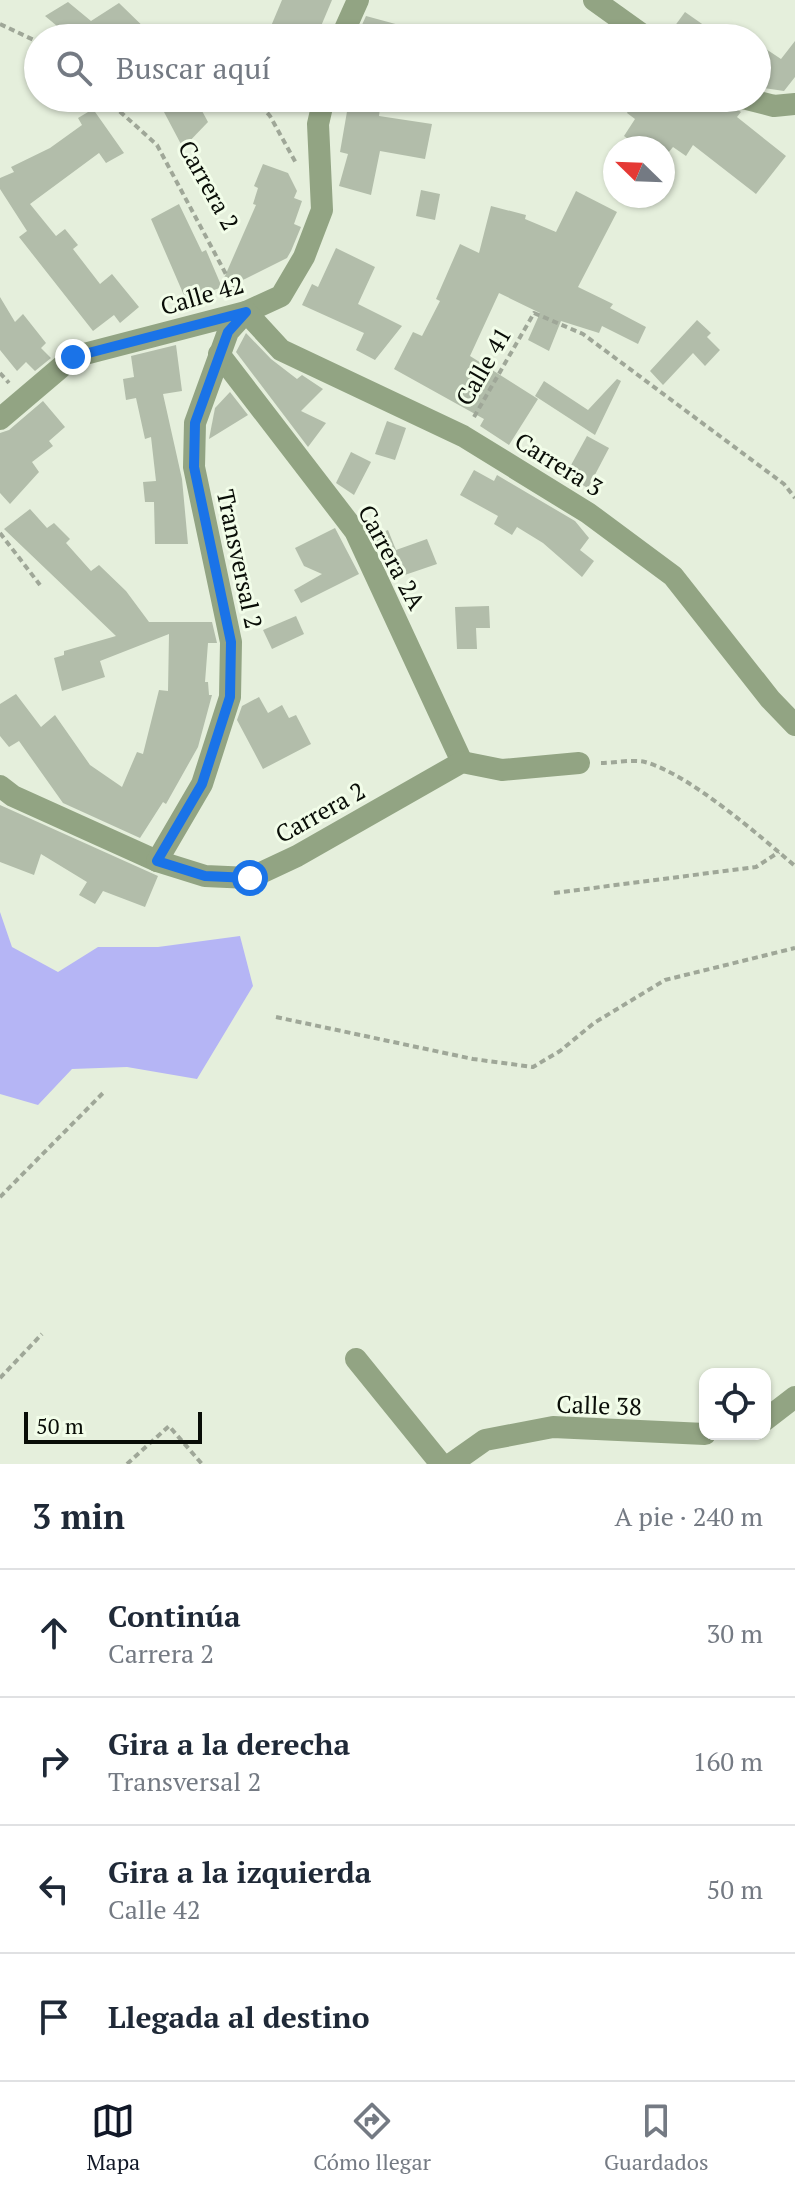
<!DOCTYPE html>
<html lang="es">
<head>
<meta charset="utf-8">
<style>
  body { margin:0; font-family:"PT Serif",serif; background:#f2f2f3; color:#1f2937 }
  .controls { position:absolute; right:24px; bottom:24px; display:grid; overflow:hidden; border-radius:16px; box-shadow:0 2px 6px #0004 }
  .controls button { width:72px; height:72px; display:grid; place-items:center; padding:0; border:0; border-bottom:2px solid #e0e1e3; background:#fff; color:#1f2937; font:40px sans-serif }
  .compass { position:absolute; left:603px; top:136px; width:72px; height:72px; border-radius:50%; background:#fff; box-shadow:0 2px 6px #0004; rotate:293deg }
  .scale { position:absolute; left:24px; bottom:20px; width:178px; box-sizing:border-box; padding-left:8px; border:4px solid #090d07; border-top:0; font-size:22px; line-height:28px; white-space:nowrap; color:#090d07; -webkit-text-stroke:6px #f2fde9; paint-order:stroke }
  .stop { position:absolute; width:24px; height:24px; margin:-18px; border:6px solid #1a73e8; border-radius:50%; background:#fff }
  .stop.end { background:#1a73e8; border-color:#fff; box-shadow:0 2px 8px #0008 }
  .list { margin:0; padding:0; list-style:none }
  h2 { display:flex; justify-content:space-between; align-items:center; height:104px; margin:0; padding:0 32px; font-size:34px }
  h2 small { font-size:26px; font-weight:400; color:#747a83 }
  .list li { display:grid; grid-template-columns:52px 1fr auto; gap:24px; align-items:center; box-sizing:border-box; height:128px; padding:0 32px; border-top:2px solid #e0e1e3 }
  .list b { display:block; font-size:30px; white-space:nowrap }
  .list p { margin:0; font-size:26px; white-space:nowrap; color:#747a83 }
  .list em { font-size:26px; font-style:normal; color:#747a83 }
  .icon { flex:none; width:44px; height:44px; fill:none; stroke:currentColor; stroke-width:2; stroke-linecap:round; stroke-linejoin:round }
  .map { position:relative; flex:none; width:795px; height:1464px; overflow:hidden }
  .search { position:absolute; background:#fff; box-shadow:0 2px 6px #0004; left:24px; right:24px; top:24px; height:88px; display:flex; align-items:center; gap:20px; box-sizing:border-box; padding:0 28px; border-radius:44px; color:#747a83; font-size:30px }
  .sheet { height:616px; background:#fff }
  nav { display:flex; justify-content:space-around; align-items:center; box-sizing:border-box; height:112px; border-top:2px solid #e0e1e3; background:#fff; font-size:22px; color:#747a83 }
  nav a { display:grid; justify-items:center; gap:4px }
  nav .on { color:#111827 }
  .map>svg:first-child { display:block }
  .forest { fill:#b5b5f5 }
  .building { fill:#b2bdaa }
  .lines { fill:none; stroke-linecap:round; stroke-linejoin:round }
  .path { stroke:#9fa798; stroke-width:4; stroke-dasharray:6 4; stroke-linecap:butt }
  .minor { stroke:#92a483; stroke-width:22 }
  .route { stroke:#1a73e8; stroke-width:10 }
  .labels { text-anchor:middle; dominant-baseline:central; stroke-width:6; stroke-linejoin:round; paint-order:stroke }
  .street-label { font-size:24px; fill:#090d07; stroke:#f2fde9 }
</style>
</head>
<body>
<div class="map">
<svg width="795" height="1464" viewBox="0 0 795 1464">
  <rect width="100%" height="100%" fill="#e5efdc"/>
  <polygon class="forest" points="0,912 12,947 58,972 98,947 158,947 240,936 253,986 197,1079 127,1067 72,1069 38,1105 0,1094"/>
  <g class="building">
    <polygon points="282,0 332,0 316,38 266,38"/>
    <polygon points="68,2 91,21 119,3 155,38 67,38 69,36 45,16"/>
    <polygon points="685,12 705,26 696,38 666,38"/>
    <polygon points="366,16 425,32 424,38 356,38"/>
    <polygon points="795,41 795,77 784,91 757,87 757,60 766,49 781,59"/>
    <polygon points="178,98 195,98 208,122 183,148 164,112"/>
    <polygon points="635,98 729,98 733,107 741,112 737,117 786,156 756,194 693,145 686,156 673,147 668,153 663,148 640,148 624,136 635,119 627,113"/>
    <polygon points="349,100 380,108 379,116 432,124 425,159 380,151 371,195 339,186 348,154 340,152"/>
    <polygon points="93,109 124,153 106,163 99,153 30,204 56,236 65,229 78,245 73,249 100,284 112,274 139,307 120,323 114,315 93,331 19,237 27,231 0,189 0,178 14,172 11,167 50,148 82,125 78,118"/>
    <polygon points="263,164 288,173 297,191 294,198 302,201 294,224 301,227 291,251 287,258 245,279 214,290 189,307 151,219 179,204 202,252 206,250 221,285 256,205 253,204 258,188 254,186"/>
    <polygon points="421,190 440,194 435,220 416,216"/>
    <polygon points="576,191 617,212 578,287 613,304 610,308 646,327 638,344 602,326 599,333 561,321 549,351 528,340 540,313 499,293 470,356 538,399 509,445 480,426 484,419 394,369 413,332 422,336 440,301 436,299 460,244 479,253 491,206 526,215 525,219 556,232"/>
    <polygon points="336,248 375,267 358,304 402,326 375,360 356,350 364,333 302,305 312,284 318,287"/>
    <polygon points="0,297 15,322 23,314 46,343 41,348 51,358 35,371 26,362 17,371 0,350"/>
    <polygon points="697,320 711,333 707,337 720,350 705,366 693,353 663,385 650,371"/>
    <polygon points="246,333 271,359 297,379 302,375 323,389 301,411 326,423 308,447 236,352"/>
    <polygon points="176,345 182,391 163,394 182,479 188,544 155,544 154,502 145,502 143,482 156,481 151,437 145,439 136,398 126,400 123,379 134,377 131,356"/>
    <polygon points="617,379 621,381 595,435 535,396 544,381 588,410"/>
    <polygon points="230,392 248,415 209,439 215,408"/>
    <polygon points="43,401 65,427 49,441 53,446 32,462 39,472 10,504 0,493 0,433 9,430"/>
    <polygon points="387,421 406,428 395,460 375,454"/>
    <polygon points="587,436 609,448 588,488 565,476"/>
    <polygon points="351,452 371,462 354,495 336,483"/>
    <polygon points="474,470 494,481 497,475 575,521 589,538 580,550 594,561 582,577 543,543 517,527 512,535 494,524 498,516 460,495"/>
    <polygon points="30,509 47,528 54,523 70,539 66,543 91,571 99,565 126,591 149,622 212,622 217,643 208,643 205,682 208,682 209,695 212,695 198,747 166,804 163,802 140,838 63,803 19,741 9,747 0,736 0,704 16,694 41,727 55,715 90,765 122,787 137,752 143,754 159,690 168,691 169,634 100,661 105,677 62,691 54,658 64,655 64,651 116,636 4,529"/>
    <polygon points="335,528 359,574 301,603 294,590 322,574 304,566 295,548"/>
    <polygon points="388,530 396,550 427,539 437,564 393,579 373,536"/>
    <polygon points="489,606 490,628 476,628 477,649 457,649 455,607"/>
    <polygon points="296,616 304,634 272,649 263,630"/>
    <polygon points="259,697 268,713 282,705 289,718 296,715 311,744 263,769 237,720 242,706"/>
    <polygon points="0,805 158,876 145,907 103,891 95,904 79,895 87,882 41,854 34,875 0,862"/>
  </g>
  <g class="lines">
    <g class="path">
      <polyline points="0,24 38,42"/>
      <polyline points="105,98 157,145 236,293"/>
      <polyline points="254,98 270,116 296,163"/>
      <polyline points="0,373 9,383"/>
      <polyline points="474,417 534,313 583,334 784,484 795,498"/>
      <polyline points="0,533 40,585"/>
      <path d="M601,763c13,0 32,-4 44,-1 44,12 115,74 150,104"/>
      <polyline points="554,893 756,867 779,852"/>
      <polyline points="276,1017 473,1059 533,1067 560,1051 594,1023 665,980 795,948"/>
      <polyline points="0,1197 103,1093"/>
      <polyline points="0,1378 42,1334"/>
      <polyline points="127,1464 169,1426 202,1464"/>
    </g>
    <g class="minor">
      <polyline points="594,0 647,38"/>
      <polyline points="341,38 358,0"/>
      <polyline points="743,98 774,106 795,104"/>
      <polyline points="219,354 355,531 462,762"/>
      <polyline points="0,419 73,357 246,312 281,296 304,257 322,210 318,124 324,98"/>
      <polyline points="0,786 13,796 157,861 205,876 250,878 297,856 462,762 502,770 579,763"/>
      <polyline points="157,861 202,784 230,697 231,642 194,467 195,423 228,332 246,312 281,350 463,436 588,513 673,576 770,699 795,725"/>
      <polyline points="356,1359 441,1464"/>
      <polyline points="765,1420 795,1397"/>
      <polyline points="451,1464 485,1440 553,1427 705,1434"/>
    </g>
  </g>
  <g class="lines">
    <polyline class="route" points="73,357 246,312 228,332 195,423 194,467 231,642 230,697 202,784 157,861 205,876 250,878"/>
  </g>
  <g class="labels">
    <g class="street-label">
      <text transform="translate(209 185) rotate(61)">Carrera 2</text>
      <text transform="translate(202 295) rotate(-16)">Calle 42</text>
      <text transform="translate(483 366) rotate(-60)">Calle 41</text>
      <text transform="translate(559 464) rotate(32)">Carrera 3</text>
      <text transform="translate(392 557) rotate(62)">Carrera 2A</text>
      <text transform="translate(240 559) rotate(78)">Transversal 2</text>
      <text transform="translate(320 812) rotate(-29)">Carrera 2</text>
      <text transform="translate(599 1405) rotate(2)">Calle 38</text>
    </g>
  </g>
</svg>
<div class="controls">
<button><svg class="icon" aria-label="locate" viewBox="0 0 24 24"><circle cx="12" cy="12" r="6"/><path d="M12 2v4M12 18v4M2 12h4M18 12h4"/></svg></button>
</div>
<svg class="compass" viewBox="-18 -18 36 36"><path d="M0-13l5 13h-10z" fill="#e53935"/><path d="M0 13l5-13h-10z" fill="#747a83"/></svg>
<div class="scale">50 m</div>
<div class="stop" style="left:250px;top:878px"></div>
<div class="stop end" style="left:73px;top:357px"></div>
<div class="search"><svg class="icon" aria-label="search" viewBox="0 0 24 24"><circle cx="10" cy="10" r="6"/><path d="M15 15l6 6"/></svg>Buscar aquí</div>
</div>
<section class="sheet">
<h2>3 min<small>A pie · 240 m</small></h2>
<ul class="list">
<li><svg class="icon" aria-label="ahead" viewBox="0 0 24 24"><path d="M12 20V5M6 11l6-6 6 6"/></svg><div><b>Continúa</b><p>Carrera 2</p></div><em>30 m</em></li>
<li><svg class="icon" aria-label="right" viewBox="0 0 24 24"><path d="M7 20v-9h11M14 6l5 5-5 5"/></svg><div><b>Gira a la derecha</b><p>Transversal 2</p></div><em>160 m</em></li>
<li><svg class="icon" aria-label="left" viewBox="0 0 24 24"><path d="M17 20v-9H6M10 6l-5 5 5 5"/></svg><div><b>Gira a la izquierda</b><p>Calle 42</p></div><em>50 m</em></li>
<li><svg class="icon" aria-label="arrive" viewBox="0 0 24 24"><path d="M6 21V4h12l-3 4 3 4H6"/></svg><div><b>Llegada al destino</b></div></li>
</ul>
</section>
<nav>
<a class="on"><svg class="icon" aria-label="map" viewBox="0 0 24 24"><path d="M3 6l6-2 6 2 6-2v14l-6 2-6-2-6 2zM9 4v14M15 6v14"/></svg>Mapa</a>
<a><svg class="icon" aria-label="directions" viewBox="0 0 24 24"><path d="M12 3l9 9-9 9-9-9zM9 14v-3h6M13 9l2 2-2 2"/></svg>Cómo llegar</a>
<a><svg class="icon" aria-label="saved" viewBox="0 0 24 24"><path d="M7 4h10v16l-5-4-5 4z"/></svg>Guardados</a>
</nav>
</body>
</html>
